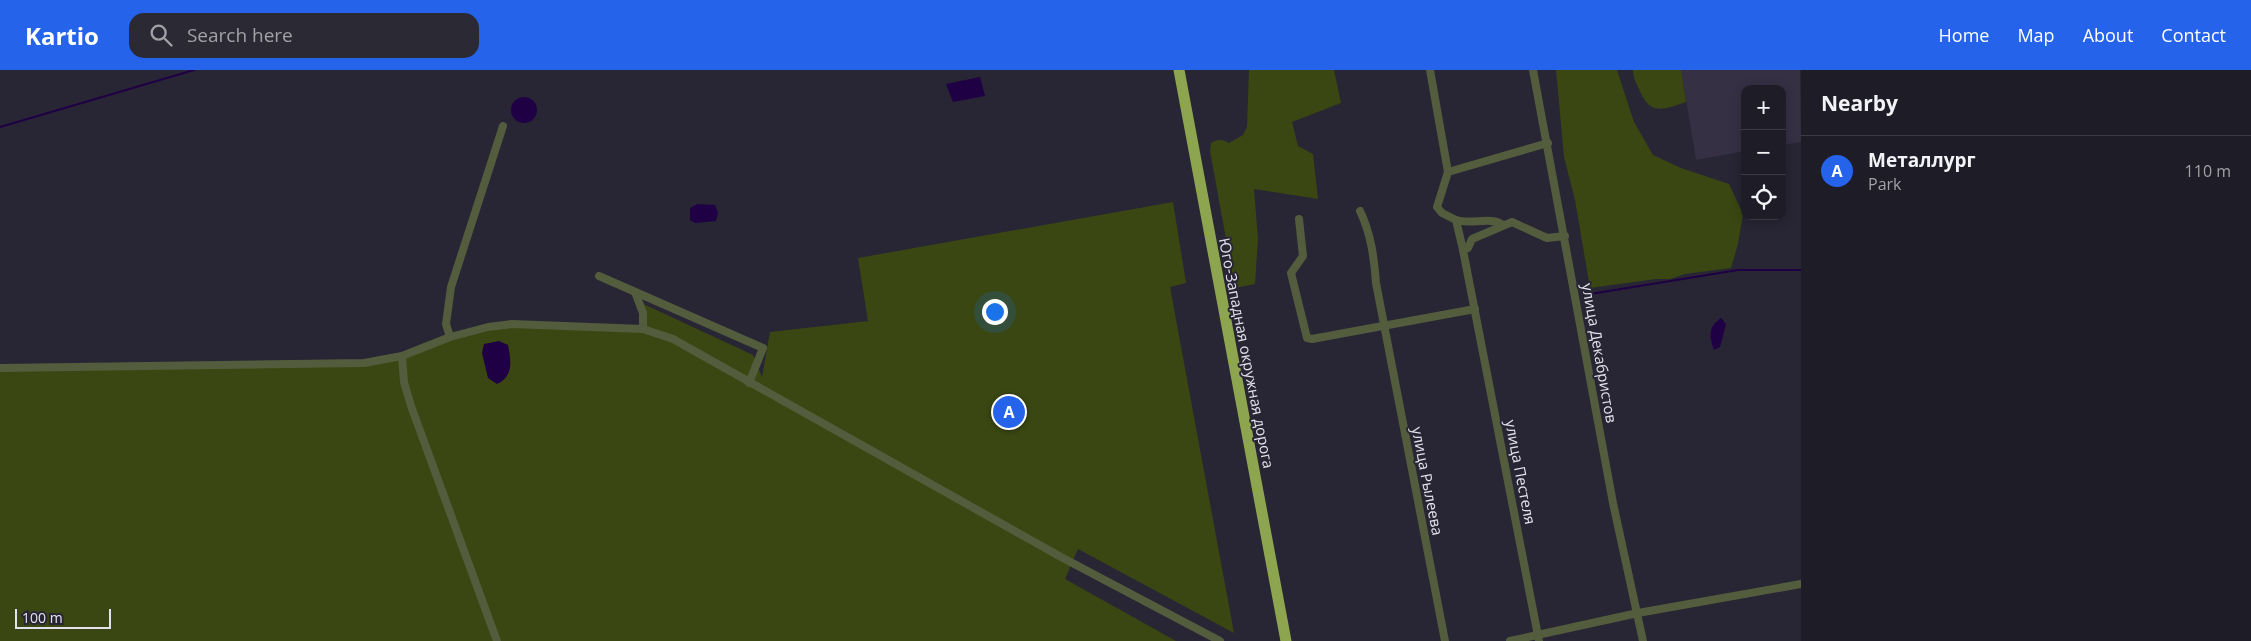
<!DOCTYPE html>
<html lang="en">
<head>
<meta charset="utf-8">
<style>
  body { margin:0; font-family:"Open Sans",sans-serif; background:#2b2933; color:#f1f3f6 }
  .controls { position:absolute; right:15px; top:15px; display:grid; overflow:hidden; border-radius:10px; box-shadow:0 2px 12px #0003 }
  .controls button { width:45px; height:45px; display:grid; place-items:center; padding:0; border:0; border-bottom:1px solid #3c3a44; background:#1e1c27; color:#f1f3f6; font:25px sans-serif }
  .scale { position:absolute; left:15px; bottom:12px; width:96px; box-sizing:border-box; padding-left:5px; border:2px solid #e4e2ec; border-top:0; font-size:14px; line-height:18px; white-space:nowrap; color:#e4e2ec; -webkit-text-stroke:4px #282534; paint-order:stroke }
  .you { position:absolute; left:994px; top:241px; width:18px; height:18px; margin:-12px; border:4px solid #fff; border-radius:50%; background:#1a73e8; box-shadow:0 0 0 8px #1a73e833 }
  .badge { display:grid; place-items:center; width:32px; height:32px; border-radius:50%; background:#2563eb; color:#fff; font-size:16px; font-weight:700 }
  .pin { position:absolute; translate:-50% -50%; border:2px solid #fff; box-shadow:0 1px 5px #0006 }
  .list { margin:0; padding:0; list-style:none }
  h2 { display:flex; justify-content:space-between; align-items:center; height:65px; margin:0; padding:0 20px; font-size:21px }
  h2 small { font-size:16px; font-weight:400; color:#a1a1a7 }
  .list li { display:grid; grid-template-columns:32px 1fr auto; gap:15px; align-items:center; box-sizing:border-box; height:70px; padding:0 20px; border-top:1px solid #3c3a44 }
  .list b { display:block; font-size:19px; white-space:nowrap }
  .list p { margin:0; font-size:16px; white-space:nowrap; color:#a1a1a7 }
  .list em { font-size:16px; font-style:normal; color:#a1a1a7 }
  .icon { flex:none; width:28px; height:28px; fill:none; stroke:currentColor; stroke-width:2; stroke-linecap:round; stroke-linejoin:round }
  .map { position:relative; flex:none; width:1801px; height:571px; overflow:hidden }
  header { display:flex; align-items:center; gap:30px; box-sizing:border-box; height:70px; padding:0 25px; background:#2563eb; color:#fff }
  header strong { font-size:24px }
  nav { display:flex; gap:28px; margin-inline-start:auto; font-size:18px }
  .search { width:350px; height:45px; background:#2b2933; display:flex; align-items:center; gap:12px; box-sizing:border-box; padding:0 18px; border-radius:15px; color:#a1a1a7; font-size:19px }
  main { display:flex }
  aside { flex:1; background:#1e1c27 }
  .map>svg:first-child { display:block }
  .built { fill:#353044 }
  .green { fill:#3a4712 }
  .water { fill:#200045 }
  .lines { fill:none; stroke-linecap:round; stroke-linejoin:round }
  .stream { stroke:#200045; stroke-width:2 }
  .minor { stroke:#535c3c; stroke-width:8 }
  .highway { stroke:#8ea54f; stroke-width:11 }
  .labels { text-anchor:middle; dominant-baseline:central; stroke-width:4; stroke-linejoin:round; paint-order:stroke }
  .street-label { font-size:15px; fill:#e4e2ec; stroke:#282534 }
</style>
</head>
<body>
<header>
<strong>Kartio</strong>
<div class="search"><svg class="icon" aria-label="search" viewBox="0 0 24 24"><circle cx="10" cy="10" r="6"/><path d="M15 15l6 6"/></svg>Search here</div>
<nav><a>Home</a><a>Map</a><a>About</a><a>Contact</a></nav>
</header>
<main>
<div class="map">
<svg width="1801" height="571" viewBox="0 0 1801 571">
  <rect width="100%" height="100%" fill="#282534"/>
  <polygon class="built" points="1681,0 1800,0 1801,72 1782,75 1782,19 1745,19 1745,81 1696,90"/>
  <g class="green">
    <path d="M1249,0h85l7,33 -49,19 6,24 15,8 5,45 -64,-10 4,50 -3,45 -20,4 -25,-137 1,-8c5,-4 12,-4 18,0l14,-8 4,-8z"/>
    <polygon points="1556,0 1617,0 1634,52 1653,85 1681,98 1729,114 1743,144 1738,174 1731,198 1685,204 1670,209 1656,209 1590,218 1575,130 1564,87"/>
    <path d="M1633,0h48l5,32c-24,8 -36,14 -47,-13 -3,-6 -6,-12 -6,-19z"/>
    <polygon points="1173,132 1186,213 1170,217 1234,563 1078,479 1065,509 1176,571 0,571 0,298 381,291 488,257 643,259 637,231 753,285 762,307 770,262 868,251 858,188"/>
  </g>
  <g class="water">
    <polygon points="980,7 985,26 953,32 946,14"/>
    <circle cx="524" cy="40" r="13"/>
    <polygon points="697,134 715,135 718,143 716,151 695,153 690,150 690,138"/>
    <path d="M1721,248l5,6 -6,23 -6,3c-5,-14 -6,-23 7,-32z"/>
    <path d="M499,271l9,4c3,15 6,31 -11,39l-9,-6 -6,-25 2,-9z"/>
  </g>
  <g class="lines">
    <g class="stream">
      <polyline points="0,57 194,0"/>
      <polyline points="1584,225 1738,200 1801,200"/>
    </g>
    <g class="minor">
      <polyline points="1430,0 1448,102"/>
      <polyline points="1533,0 1613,433 1643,571"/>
      <path d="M1360,141c11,23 14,46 16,72l69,358"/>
      <polyline points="1299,149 1303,186 1291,203 1307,268 1312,269 1475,239"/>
      <path d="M1456,150c15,5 35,-4 47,5"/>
      <polyline points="1463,180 1456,150 1442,143 1437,137 1448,102 1548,73"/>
      <polyline points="599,206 763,278 749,313"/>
      <polyline points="635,222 643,243 643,259"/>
      <polyline points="450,267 446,254 451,217 503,56"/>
      <polyline points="402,286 404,312 411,336 497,571"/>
      <polyline points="0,298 364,293 402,286 450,267 488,257 512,254 643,259 673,269 1061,487 1220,571"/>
      <polyline points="1510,571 1638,543 1801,514"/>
      <polyline points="1539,571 1463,180 1468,178 1472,169 1512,152 1547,168 1565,166"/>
    </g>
    <polyline class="highway" points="1179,0 1286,571"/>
  </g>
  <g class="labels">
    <g class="street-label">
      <text transform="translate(1247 283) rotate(79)">Юго-Западная окружная дорога</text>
      <text transform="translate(1600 283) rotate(80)">улица Декабристов</text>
      <text transform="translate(1521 402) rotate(79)">улица Пестеля</text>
      <text transform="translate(1428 411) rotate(79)">улица Рылеева</text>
    </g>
  </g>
</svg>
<div class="controls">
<button>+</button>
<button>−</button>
<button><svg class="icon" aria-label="locate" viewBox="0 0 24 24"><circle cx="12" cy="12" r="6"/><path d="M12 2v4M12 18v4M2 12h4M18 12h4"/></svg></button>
</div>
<div class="scale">100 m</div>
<div class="you"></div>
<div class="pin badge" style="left:1009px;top:342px">A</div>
</div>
<aside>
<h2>Nearby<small></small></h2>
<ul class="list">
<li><span class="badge">A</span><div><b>Металлург</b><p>Park</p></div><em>110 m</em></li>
</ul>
</aside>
</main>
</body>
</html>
